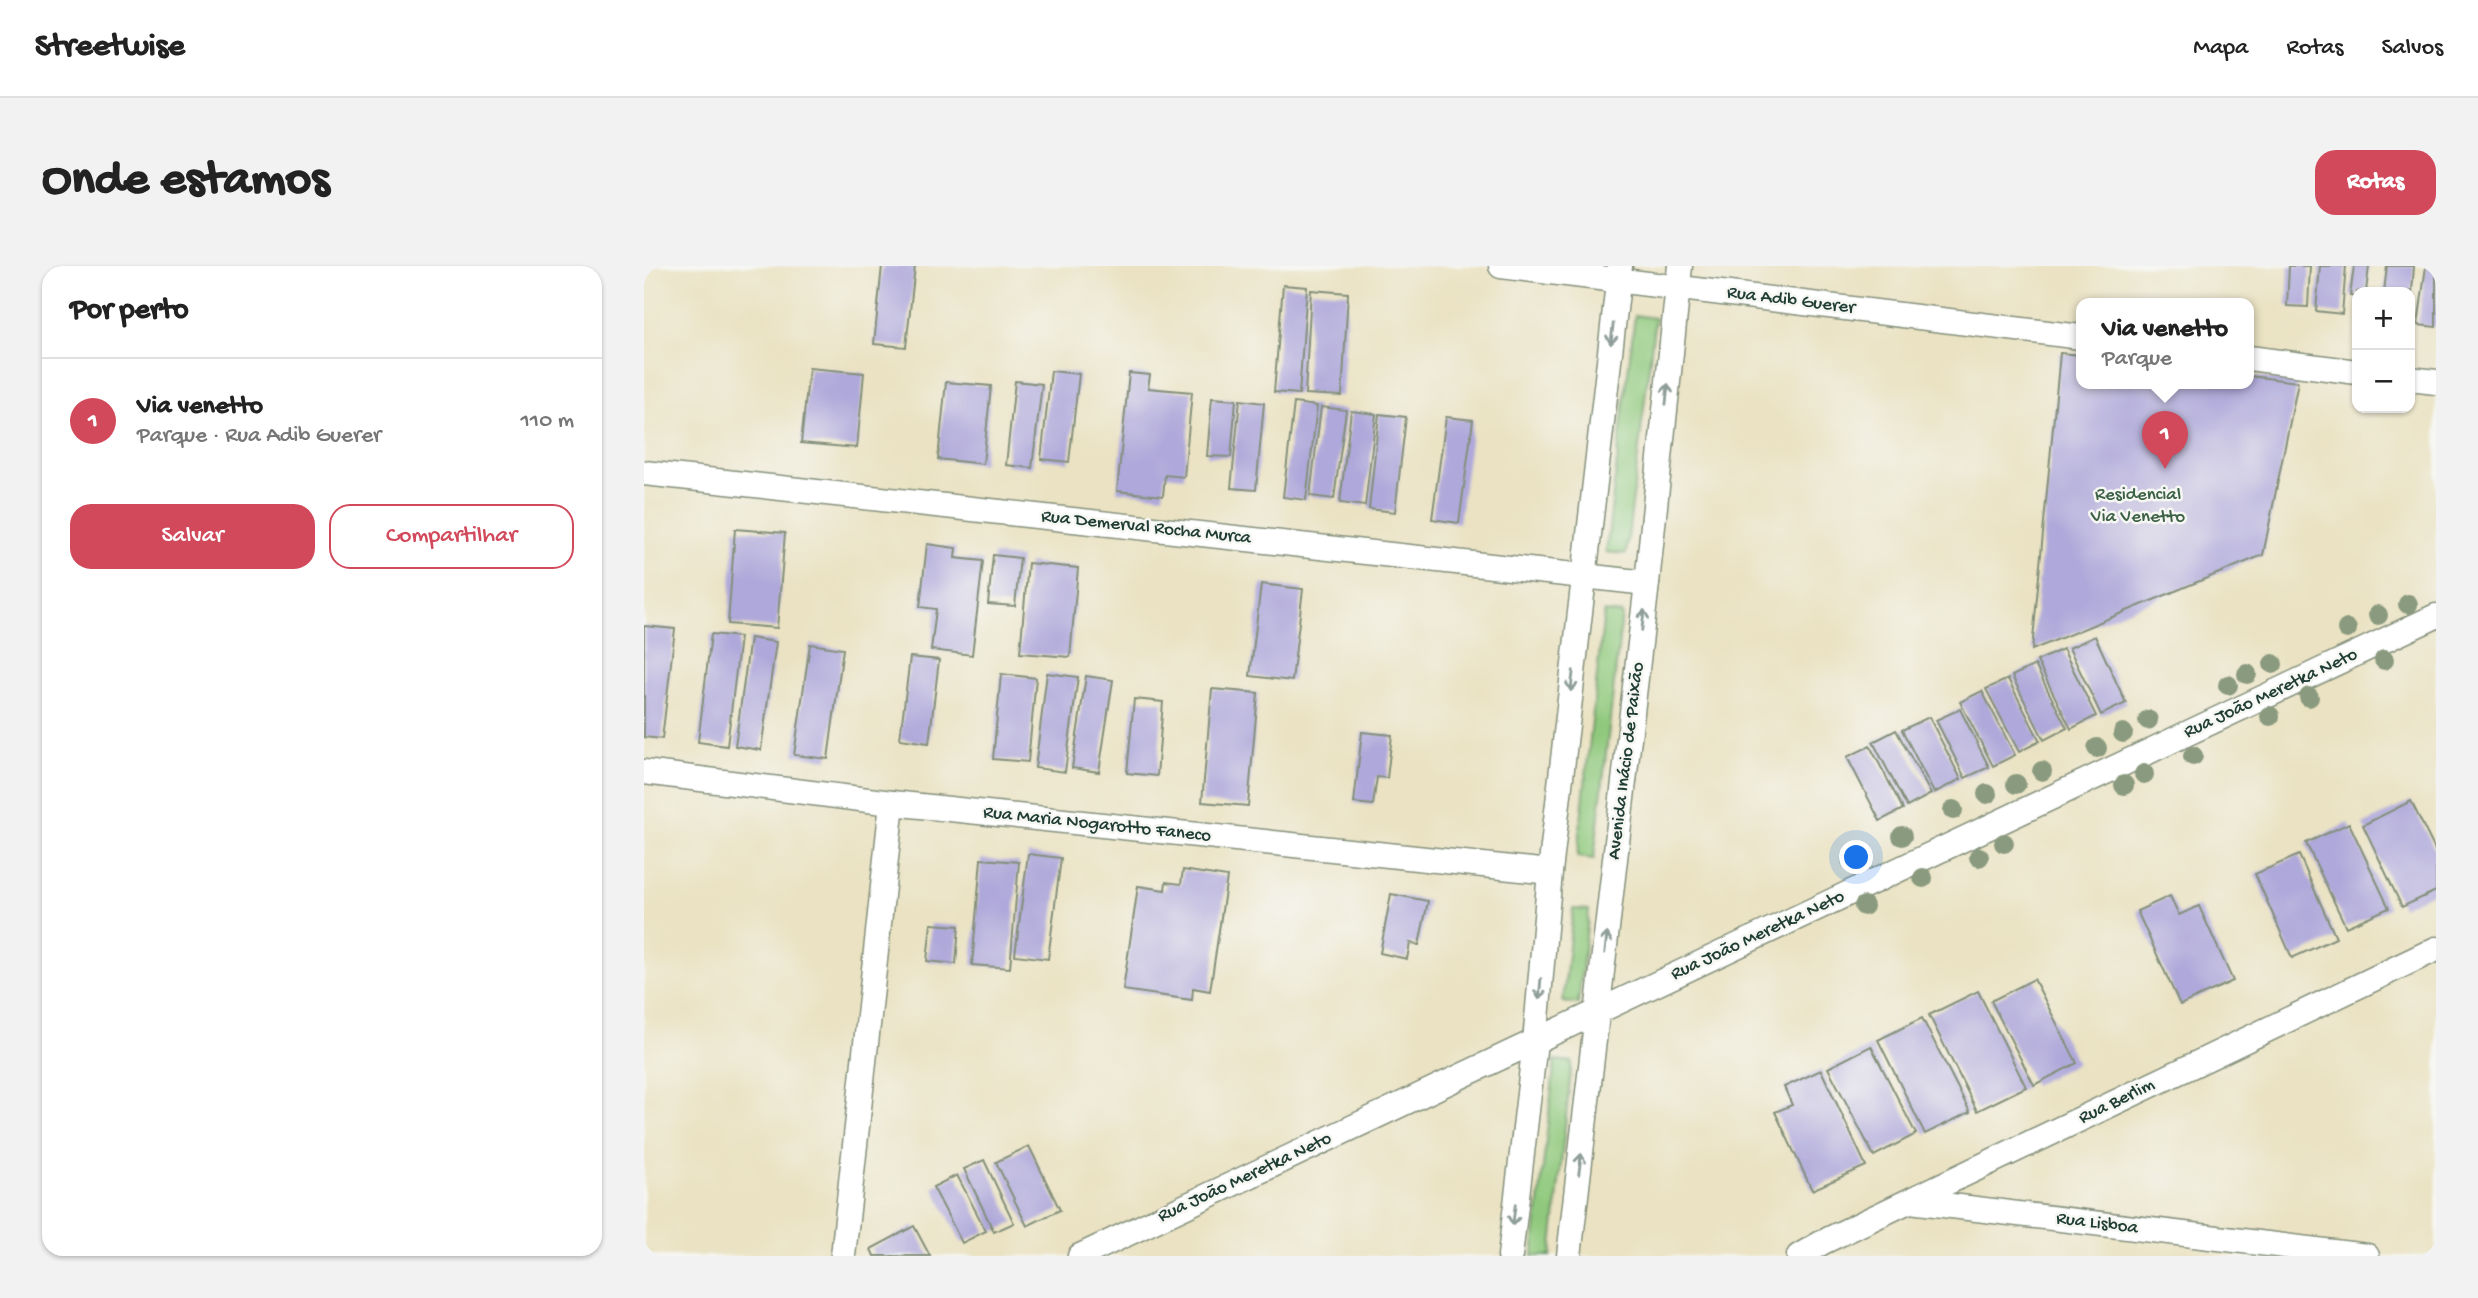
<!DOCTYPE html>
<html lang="pt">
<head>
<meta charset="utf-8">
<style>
  body { margin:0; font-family:"Gochi Hand",sans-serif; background:#f2f2f2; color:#222 }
  .controls { position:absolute; right:21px; top:21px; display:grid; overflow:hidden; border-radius:14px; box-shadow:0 2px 5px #0004 }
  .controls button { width:63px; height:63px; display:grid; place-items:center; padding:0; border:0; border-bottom:2px solid #e0e0e0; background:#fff; color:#222; font:35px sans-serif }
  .you { position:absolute; left:1213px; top:592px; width:24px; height:24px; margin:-18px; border:5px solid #fff; border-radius:50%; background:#1a73e8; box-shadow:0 0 0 10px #1a73e833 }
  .badge { display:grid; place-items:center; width:46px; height:46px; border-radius:50%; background:#d1495b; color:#fff; font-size:23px; font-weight:700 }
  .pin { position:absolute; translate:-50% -58px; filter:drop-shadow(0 2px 4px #0008) }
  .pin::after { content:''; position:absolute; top:37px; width:24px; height:21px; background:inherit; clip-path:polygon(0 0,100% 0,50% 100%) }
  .popup { position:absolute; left:1432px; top:32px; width:178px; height:91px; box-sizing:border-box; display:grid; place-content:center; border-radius:14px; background:#fff; filter:drop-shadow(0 2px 5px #0005); font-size:23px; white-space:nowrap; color:#767676 }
  .popup b { font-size:26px; color:#222 }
  .popup::after { content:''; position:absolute; left:50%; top:100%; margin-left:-14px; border:14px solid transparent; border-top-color:#fff }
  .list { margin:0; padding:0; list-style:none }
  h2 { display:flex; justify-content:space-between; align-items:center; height:91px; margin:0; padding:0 28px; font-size:30px }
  h2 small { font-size:23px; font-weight:400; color:#767676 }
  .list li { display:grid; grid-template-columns:46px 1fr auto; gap:21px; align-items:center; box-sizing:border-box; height:126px; padding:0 28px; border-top:2px solid #e0e0e0 }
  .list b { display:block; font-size:26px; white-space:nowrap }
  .list p { margin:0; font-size:23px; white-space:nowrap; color:#767676 }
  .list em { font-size:23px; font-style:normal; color:#767676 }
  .actions { display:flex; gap:14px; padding:21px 28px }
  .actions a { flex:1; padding:16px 0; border:2px solid #d1495b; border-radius:21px; text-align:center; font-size:24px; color:#d1495b }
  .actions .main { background:#d1495b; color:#fff }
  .map { position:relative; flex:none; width:1792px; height:990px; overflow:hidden; border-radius:21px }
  header { display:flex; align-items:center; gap:42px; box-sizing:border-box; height:98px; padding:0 35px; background:#fff; border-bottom:2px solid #e0e0e0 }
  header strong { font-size:33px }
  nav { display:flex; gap:38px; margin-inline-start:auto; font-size:24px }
  .intro { display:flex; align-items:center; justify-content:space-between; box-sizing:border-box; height:168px; padding:0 42px }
  h1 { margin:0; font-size:49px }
  .button { padding:18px 32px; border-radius:21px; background:#d1495b; color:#fff; font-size:24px; font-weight:700 }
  main { display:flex; gap:42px; padding:0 42px }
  aside { flex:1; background:#fff; border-radius:21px; box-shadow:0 2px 5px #0004 }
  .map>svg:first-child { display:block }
  .green { fill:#90c97d; stroke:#588358; stroke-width:2 }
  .building { fill:#afa8da }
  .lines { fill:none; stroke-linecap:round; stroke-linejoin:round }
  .street-casing { stroke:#84907b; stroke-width:27 }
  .street { stroke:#fff; stroke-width:24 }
  .tree { fill:#8a9a7e }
  .oneway { stroke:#8f9e9a }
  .labels { text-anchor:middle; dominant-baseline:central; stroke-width:5; stroke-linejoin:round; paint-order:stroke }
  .street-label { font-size:19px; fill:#1f3d34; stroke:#f6f6f2 }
  .park-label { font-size:19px; fill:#3b6046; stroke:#f6f6f2 }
</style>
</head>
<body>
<header>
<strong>Streetwise</strong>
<nav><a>Mapa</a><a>Rotas</a><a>Salvos</a></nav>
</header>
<div class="intro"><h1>Onde estamos</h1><a class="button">Rotas</a></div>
<main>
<aside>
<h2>Por perto<small></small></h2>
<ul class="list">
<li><span class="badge">1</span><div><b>Via venetto</b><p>Parque · Rua Adib Guerer</p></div><em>110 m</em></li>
</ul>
<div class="actions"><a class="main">Salvar</a><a>Compartilhar</a></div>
</aside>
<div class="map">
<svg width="1792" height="990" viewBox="0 0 1792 990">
  <rect width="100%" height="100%" fill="#f6f6f2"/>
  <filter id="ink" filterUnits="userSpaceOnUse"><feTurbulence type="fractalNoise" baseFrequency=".0143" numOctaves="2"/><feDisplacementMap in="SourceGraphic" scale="14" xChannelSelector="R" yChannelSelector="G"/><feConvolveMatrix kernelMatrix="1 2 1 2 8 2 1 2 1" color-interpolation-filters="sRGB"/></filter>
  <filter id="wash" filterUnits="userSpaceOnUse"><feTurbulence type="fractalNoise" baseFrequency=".00686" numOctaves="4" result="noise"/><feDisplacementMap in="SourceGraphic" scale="28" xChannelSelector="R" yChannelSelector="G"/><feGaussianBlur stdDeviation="1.57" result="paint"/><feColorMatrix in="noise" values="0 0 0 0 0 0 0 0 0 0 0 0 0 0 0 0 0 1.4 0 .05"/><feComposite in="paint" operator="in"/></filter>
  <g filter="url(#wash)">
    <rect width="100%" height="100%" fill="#eae2c2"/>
    <g class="green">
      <polygon points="991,49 1011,52 982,288 962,286"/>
      <polygon points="960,346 978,348 950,593 933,591"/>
      <polygon points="929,643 945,644 934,738 919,736"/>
      <polygon points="911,794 928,796 907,990 889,990"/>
    </g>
    <g id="blocks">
      <g class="building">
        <polygon points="238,0 271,0 262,81 230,78"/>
        <polygon points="1645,0 1666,0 1664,41 1643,40"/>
        <polygon points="1676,0 1702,0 1698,48 1672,45"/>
        <polygon points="1710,0 1725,0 1722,26 1713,26 1713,31 1706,30"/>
        <polygon points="1743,0 1770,0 1768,26 1740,26"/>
        <polygon points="1782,0 1792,0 1792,61 1774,59"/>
        <polygon points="639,19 663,21 655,128 630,126"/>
        <polygon points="667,24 704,27 698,130 661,128"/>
        <polygon points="1416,87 1437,89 1437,117 1605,117 1605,110 1654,116 1619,289 1388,384"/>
        <polygon points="165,102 220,107 213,182 157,177"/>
        <polygon points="407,105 435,108 425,196 397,193"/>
        <polygon points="485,107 506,109 504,122 548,126 540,211 521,209 519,230 473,225"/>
        <polygon points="371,115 398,118 388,202 362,199"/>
        <polygon points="302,116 347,120 339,198 294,193"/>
        <polygon points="568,132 592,134 587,191 563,190"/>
        <polygon points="596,134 620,137 612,224 587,222"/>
        <polygon points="650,137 673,140 662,234 639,231"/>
        <polygon points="677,141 702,144 690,233 666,230"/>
        <polygon points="707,145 732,148 721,240 696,237"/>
        <polygon points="735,148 762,151 751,246 725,243"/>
        <polygon points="802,151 829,154 815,257 788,253"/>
        <polygon points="91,263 141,267 133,362 84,358"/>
        <polygon points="283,278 312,282 311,292 339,295 328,389 287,384 292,343 276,341"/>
        <polygon points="349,289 376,292 371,340 344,338"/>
        <polygon points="384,297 434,302 426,391 376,387"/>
        <polygon points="617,318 659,323 648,415 606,410"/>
        <polygon points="0,360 31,363 18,473 0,471"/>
        <polygon points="67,368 96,371 83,480 54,476"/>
        <polygon points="1451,370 1482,437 1457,449 1425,382"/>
        <polygon points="106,372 132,376 117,484 91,480"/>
        <polygon points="166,378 199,383 184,493 150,489"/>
        <polygon points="1419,383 1452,450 1427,463 1393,395"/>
        <polygon points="266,391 295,394 285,477 256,473"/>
        <polygon points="1391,399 1423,462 1400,474 1368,410"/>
        <polygon points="403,407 434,411 421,506 391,502"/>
        <polygon points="357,408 392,412 384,496 349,493"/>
        <polygon points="442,410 469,414 455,506 428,502"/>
        <polygon points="1364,413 1396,475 1375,486 1342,423"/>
        <polygon points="568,423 614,427 604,540 558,536"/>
        <polygon points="1338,425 1371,489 1349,500 1316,436"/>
        <polygon points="490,433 519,436 513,510 483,507"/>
        <polygon points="1316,443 1345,501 1321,512 1292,454"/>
        <polygon points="1285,451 1317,513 1290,527 1258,464"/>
        <polygon points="1252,464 1287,528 1263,541 1229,476"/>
        <polygon points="718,466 748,469 743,512 733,511 729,539 710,537"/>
        <polygon points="1226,480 1259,543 1236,555 1203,491"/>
        <polygon points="1767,535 1792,586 1792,625 1758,641 1719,559"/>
        <polygon points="1705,557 1745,642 1702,661 1662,577"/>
        <polygon points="384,588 417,592 404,693 371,689"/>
        <polygon points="1655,589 1692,672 1648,692 1611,608"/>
        <polygon points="337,593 375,596 366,702 328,699"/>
        <polygon points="539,604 583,611 566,725 549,722 548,734 479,724 494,620 521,624 522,616 537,618"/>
        <polygon points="747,628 784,635 775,679 766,677 763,693 736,687"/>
        <polygon points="1526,630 1535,649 1555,640 1589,715 1536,739 1493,645"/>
        <polygon points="287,658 315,660 312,698 283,695"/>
        <polygon points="1390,713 1433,797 1390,819 1347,735"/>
        <polygon points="1334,725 1382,821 1333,845 1285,749"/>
        <polygon points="1278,752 1326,846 1281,868 1234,774"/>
        <polygon points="1227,780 1272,868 1230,890 1184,802"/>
        <polygon points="1177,804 1222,900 1168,924 1131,846 1148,839 1140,821"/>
        <polygon points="385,880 416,944 383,960 352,896"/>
        <polygon points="340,894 370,957 350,966 320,903"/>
        <polygon points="313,909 342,965 318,977 289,921"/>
        <polygon points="270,960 286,990 230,990 227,983"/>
      </g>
    </g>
  </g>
  <g filter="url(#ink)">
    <use href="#blocks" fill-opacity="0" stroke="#84907b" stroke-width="2"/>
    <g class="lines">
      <defs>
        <g id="street">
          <polyline points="857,0 1437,71"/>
          <polyline points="1605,92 1713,106"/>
          <polyline points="1766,113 1792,116"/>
          <polyline points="0,207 1003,317"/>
          <polyline points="0,506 248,537 906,606"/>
          <polyline points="1266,935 1723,990"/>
          <polyline points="199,990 248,537"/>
          <polyline points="436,990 1792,350"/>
          <polyline points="866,990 891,776 906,606 976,0"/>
          <polyline points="925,990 1003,317 1036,0"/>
          <polyline points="1155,990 1179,976 1792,683"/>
        </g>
      </defs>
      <use href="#street" class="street-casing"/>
      <use href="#street" class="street"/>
    </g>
    <g class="tree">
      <circle cx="1764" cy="338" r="10"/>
      <circle cx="1734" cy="349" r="10"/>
      <circle cx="1703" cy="363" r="10"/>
      <circle cx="1740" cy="394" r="10"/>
      <circle cx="1629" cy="398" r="10"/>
      <circle cx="1603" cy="408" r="10"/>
      <circle cx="1584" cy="419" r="10"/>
      <circle cx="1665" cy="431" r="10"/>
      <circle cx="1626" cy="450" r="10"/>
      <circle cx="1504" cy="454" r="10"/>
      <circle cx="1479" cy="467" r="10"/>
      <circle cx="1453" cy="482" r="10"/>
      <circle cx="1549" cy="490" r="10"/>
      <circle cx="1398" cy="505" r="10"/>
      <circle cx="1500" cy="508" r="10"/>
      <circle cx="1372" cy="518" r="10"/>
      <circle cx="1480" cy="519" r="10"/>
      <circle cx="1343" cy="528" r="10"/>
      <circle cx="1309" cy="544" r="10"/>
      <circle cx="1258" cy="570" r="10"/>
      <circle cx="1360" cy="577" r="10"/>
      <circle cx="1335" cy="591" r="10"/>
      <circle cx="1207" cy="594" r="10"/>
      <circle cx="1279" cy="612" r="10"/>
      <circle cx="1220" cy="640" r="10"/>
    </g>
    <defs><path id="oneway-shaft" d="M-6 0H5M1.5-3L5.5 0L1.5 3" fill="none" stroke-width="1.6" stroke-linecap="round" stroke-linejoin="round" transform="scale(1.75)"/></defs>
    <g class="oneway">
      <use href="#oneway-shaft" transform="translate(968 68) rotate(97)"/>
      <use href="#oneway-shaft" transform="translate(1023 128) rotate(-84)"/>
      <use href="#oneway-shaft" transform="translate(999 354) rotate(-83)"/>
      <use href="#oneway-shaft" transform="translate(928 415) rotate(97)"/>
      <use href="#oneway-shaft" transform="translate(962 677) rotate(-83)"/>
      <use href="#oneway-shaft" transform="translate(896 723) rotate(95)"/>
      <use href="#oneway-shaft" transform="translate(936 898) rotate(-83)"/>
      <use href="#oneway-shaft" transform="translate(870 949) rotate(97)"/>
    </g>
  </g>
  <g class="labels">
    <g class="street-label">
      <text transform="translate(1147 35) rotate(7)">Rua Adib Guerer</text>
      <text transform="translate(502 262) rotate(6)">Rua Demerval Rocha Murca</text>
      <text transform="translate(1627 428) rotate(-25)">Rua João Meretka Neto</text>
      <text transform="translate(983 495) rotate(-83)">Avenida Inácio de Paixão</text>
      <text transform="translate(453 559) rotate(6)">Rua Maria Nogarotto Faneco</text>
      <text transform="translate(1114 670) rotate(-25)">Rua João Meretka Neto</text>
      <text transform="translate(1473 836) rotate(-26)">Rua Berlim</text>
      <text transform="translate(601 912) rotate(-25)">Rua João Meretka Neto</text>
      <text transform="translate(1453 958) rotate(7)">Rua Lisboa</text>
    </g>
    <g class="park-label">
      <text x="1494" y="229">Residencial<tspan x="1494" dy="22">Via Venetto</tspan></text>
    </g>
  </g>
</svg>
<div class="controls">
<button>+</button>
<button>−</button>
</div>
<div class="you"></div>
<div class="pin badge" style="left:1521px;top:203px">1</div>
<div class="popup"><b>Via venetto</b>Parque</div>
</div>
</main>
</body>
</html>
